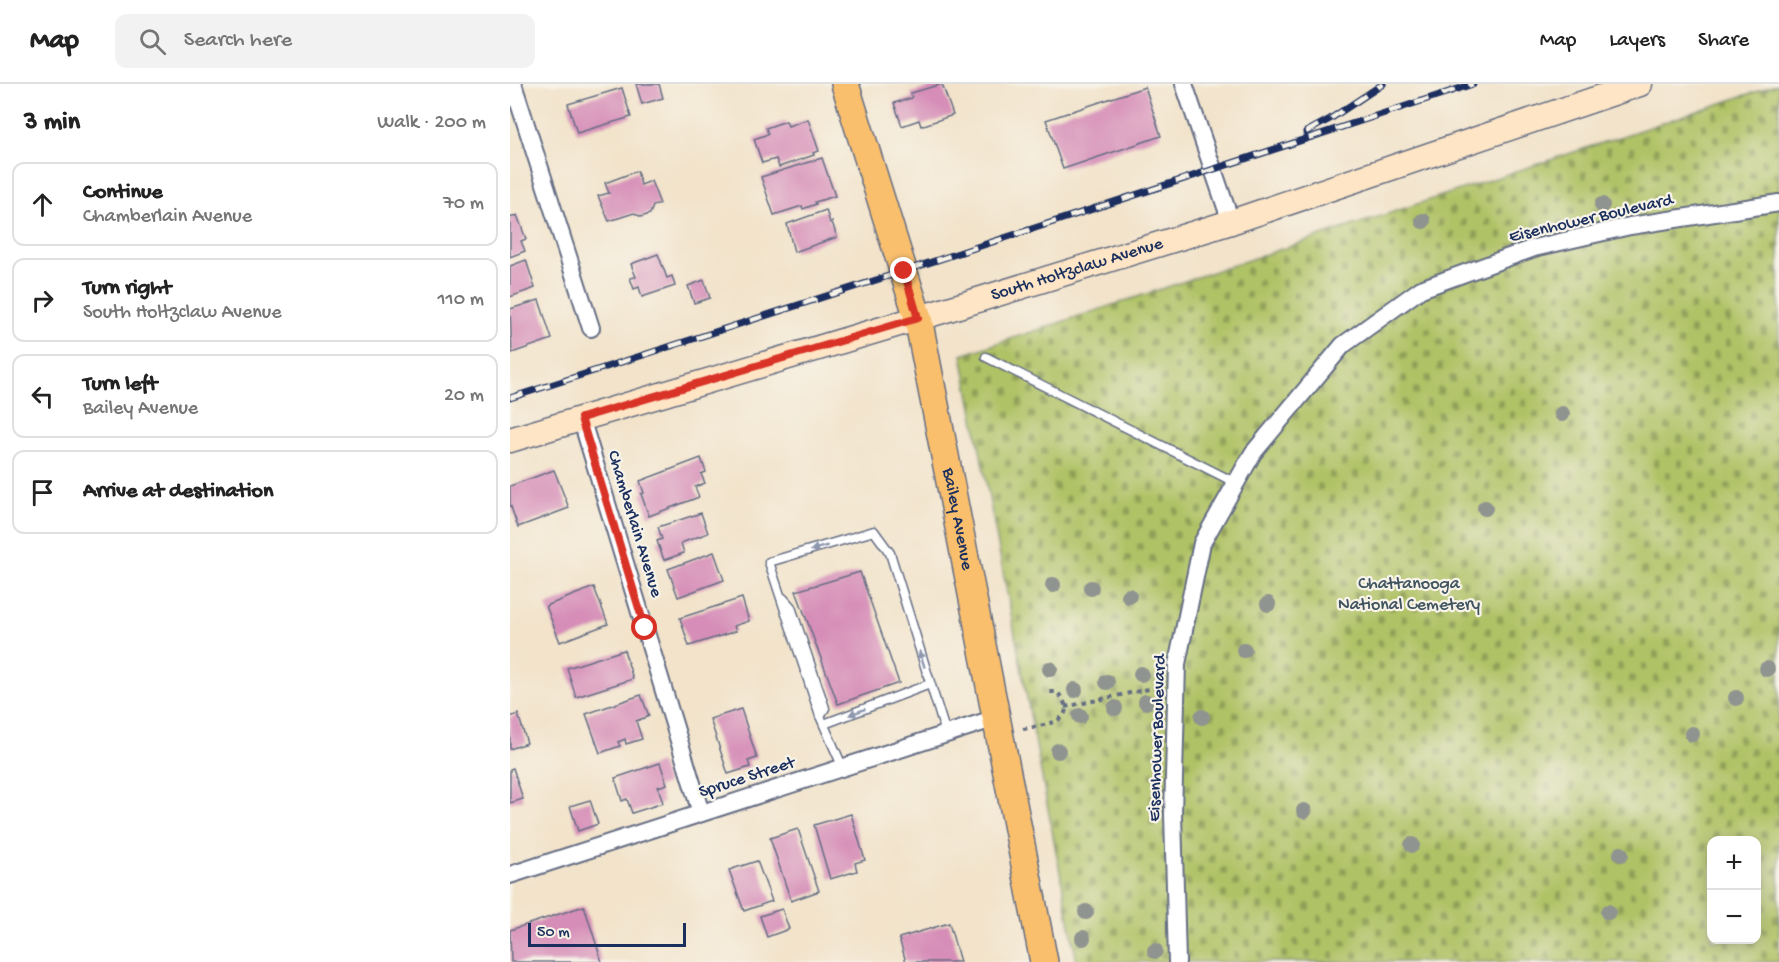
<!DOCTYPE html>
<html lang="en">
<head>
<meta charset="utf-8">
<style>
  body { margin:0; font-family:"Gochi Hand",sans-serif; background:#f2f2f2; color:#222 }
  .controls { position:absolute; right:18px; bottom:18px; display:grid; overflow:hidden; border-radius:12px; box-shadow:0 3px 15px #0003 }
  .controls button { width:54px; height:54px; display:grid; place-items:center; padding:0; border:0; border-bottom:2px solid #e0e0e0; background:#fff; color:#222; font:30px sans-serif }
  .scale { position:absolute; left:18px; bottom:15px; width:158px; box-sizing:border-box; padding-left:6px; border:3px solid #1b2f5e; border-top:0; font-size:16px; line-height:21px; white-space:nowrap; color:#1b2f5e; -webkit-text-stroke:4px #f7f3e8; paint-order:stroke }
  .stop { position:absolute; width:18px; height:18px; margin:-14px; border:4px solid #d93025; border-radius:50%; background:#fff }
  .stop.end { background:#d93025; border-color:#fff; box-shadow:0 2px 6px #0008 }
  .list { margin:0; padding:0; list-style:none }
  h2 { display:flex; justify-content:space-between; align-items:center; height:78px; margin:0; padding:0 24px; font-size:26px }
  h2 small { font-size:20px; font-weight:400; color:#767676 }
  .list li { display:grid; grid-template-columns:39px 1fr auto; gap:18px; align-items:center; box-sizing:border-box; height:84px; margin:0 12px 12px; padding:0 12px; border:2px solid #e0e0e0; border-radius:12px }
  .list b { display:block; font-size:22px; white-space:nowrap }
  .list p { margin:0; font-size:20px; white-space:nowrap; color:#767676 }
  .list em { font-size:20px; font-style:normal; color:#767676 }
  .icon { flex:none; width:33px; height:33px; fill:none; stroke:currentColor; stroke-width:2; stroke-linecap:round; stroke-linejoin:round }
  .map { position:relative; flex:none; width:1269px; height:878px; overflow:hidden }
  header { display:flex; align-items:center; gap:36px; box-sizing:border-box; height:84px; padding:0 30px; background:#fff; border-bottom:2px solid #e0e0e0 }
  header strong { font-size:28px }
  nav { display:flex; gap:33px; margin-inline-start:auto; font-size:21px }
  .search { width:420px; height:54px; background:#f2f2f2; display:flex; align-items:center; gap:15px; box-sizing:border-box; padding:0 21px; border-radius:12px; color:#767676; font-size:22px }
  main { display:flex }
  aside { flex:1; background:#fff }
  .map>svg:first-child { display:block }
  .cemetery { fill:url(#cemetery-stones); stroke:#667862; stroke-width:1.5; fill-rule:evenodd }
  .building { fill:#d68db7 }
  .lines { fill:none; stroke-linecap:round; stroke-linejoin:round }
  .lane-casing { stroke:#666e84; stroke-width:11 }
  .street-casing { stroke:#666e84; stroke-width:20 }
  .secondary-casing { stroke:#666e84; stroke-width:27 }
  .primary-casing { stroke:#666e84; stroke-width:30 }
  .path { stroke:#666e84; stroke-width:4; stroke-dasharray:4.5 4.5; stroke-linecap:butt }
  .lane { stroke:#fff; stroke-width:8 }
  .street { stroke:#fff; stroke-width:16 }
  .secondary { stroke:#fde5c5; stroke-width:24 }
  .primary { stroke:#f9bf6d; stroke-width:27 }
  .rail-casing { stroke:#1b2f5e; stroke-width:7 }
  .rail { stroke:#f7f3e8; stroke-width:4.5; stroke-dasharray:14; stroke-linecap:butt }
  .tree { fill:#909490 }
  .oneway { fill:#8d97ae }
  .route { stroke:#d93025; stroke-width:8 }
  .labels { text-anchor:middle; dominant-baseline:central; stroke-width:4.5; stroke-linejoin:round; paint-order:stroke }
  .street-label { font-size:18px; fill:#1b2f5e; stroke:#f7f3e8 }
  .park-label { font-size:18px; fill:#405460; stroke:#f7f3e8 }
</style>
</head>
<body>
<header>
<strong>Map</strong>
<div class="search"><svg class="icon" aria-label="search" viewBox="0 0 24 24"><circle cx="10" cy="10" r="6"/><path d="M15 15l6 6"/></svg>Search here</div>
<nav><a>Map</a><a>Layers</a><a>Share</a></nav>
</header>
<main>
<aside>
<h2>3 min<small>Walk · 200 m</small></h2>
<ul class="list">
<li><svg class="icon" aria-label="ahead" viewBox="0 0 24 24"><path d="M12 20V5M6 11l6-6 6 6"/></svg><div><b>Continue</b><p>Chamberlain Avenue</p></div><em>70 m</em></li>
<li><svg class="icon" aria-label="right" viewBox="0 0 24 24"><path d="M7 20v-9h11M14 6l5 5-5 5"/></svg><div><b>Turn right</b><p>South Holtzclaw Avenue</p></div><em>110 m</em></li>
<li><svg class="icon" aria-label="left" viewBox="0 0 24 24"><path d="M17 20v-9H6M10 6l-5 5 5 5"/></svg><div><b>Turn left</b><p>Bailey Avenue</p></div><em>20 m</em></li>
<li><svg class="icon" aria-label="arrive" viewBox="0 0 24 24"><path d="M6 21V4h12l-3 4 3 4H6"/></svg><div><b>Arrive at destination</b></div></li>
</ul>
</aside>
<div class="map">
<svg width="1269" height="878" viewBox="0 0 1269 878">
  <defs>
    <pattern id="cemetery-stones" width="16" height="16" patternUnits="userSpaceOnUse" patternTransform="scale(1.5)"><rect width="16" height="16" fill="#b0c266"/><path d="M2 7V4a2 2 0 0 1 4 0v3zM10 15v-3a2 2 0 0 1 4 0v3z" fill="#8e9e57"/></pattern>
  </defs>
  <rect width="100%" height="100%" fill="#f7f3e8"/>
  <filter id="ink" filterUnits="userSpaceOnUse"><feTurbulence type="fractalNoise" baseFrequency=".0167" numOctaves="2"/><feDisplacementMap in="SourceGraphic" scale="12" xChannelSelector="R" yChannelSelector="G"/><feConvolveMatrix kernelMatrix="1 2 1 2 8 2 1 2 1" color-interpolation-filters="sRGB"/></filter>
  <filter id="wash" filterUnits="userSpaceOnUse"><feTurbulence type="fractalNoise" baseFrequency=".008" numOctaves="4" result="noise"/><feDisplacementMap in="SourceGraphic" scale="24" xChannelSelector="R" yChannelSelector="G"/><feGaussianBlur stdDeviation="1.35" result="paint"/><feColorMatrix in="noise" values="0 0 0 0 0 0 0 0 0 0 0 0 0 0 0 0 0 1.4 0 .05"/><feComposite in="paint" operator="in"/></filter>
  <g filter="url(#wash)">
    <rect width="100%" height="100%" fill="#f2e3ca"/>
    <path class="cemetery" d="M1269,0v878h-702l-115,-607zM1202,756h44v100h-44z"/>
    <g id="blocks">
      <g class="building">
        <polygon points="126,0 149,0 153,14 132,20"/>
        <polygon points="432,0 443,31 411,42 409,36 392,42 384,19 402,14 401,9"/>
        <polygon points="635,3 651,52 553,85 536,36"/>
        <polygon points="112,4 121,33 67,49 58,20"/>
        <polygon points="298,35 309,67 303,69 304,71 269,83 266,75 252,79 244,55 258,50 256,44 276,37 278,42"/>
        <polygon points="312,74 325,112 305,118 306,120 293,125 292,122 264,131 251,93"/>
        <polygon points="127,87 131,101 141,97 150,120 143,122 140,130 131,133 124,129 99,137 88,112 99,109 95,99"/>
        <polygon points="316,126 320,139 322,138 327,153 284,168 277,140"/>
        <polygon points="7,131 16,155 11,157 15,167 0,173 0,134"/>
        <polygon points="148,170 157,194 162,192 165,202 132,213 129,203 124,205 120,194 126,193 121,180"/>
        <polygon points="16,176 25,204 0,213 0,182"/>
        <polygon points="194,196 200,214 184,219 178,202"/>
        <polygon points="29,216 42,255 2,269 0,225"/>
        <polygon points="191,374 196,388 191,390 195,399 185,403 189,413 139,432 131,410 134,409 130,397"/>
        <polygon points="44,386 59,424 8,443 0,420 0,402"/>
        <polygon points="191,429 198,449 171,459 174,469 154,476 147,457 152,455 148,443"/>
        <polygon points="204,468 214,496 168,513 158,485"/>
        <polygon points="350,488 389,599 328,620 286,507"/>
        <polygon points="84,503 98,540 50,558 36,522"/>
        <polygon points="232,514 239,537 224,542 226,547 179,562 170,534"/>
        <polygon points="114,566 123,595 66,613 57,584"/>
        <polygon points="131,611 139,632 126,637 132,655 116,660 115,655 108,658 110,662 90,669 76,630"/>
        <polygon points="231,625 247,674 238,677 240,683 218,690 200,635"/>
        <polygon points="8,630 17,659 0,665 0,633"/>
        <polygon points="150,679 157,700 148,703 153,719 122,729 117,715 112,717 105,694"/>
        <polygon points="3,684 13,715 0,719 0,685"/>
        <polygon points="80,716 88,740 68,747 60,722"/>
        <polygon points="341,730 355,776 345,779 347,787 320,795 304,741"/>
        <polygon points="288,745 309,807 281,817 260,754"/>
        <polygon points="247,777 262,817 234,827 219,786"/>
        <polygon points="74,822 92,878 1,878 0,846"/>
        <polygon points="272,825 279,845 257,853 250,832"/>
        <polygon points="439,839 450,878 396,878 389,854"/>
      </g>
    </g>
  </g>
  <g filter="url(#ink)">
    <use href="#blocks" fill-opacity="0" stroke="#666e84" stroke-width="1.5"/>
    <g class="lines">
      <defs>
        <g id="lane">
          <polyline points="476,273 726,399"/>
          <polyline points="273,514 281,523 315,624 310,632"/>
          <polyline points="314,640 420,600"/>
          <polyline points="333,684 310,632 259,478 364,447 380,469 436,650"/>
        </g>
        <g id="street">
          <polyline points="3,0 81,244"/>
          <polyline points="674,0 721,138"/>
          <polyline points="71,334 191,729"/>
          <polyline points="0,791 486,634"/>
          <polyline points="667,878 663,730 667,580 692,459 743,369 833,261 911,205 1024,164 1120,142 1269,119"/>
        </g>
        <g id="secondary">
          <path id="s1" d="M0,356l429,-128 292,-90 409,-138"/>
        </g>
        <g id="primary">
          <path id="s2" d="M335,0l73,234 126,644"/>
        </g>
      </defs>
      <use href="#lane" class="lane-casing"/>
      <use href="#street" class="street-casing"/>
      <use href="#secondary" class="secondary-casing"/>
      <use href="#primary" class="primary-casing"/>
      <g class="path">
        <polyline points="555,623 648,603"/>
        <path d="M513,645c19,-4 61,-7 34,-37h-7"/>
      </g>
      <use href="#lane" class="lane"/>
      <use href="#street" class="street"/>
      <use href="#secondary" class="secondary"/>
      <use href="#primary" class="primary"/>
      <defs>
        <g id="rail">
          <polyline points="796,48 820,35 873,0"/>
          <polyline points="0,314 394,187 963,0"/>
        </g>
      </defs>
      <use href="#rail" class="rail-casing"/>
      <use href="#rail" class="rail"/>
    </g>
    <g class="tree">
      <circle cx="1092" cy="121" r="8"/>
      <circle cx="913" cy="137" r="8"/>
      <circle cx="1052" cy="330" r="8"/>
      <circle cx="975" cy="424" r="8"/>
      <circle cx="543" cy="501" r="8"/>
      <circle cx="581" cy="504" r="8"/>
      <circle cx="619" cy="512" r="8"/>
      <circle cx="758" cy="520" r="8"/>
      <circle cx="734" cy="566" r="8"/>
      <circle cx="540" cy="585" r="8"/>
      <circle cx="1257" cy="585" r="8"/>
      <circle cx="631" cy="590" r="8"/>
      <circle cx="597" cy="598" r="8"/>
      <circle cx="565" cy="606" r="8"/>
      <circle cx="1226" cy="614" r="8"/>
      <circle cx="636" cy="618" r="8"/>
      <circle cx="605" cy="624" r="8"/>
      <circle cx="570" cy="632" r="8"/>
      <circle cx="692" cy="633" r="8"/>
      <circle cx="1182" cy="650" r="8"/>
      <circle cx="548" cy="667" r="8"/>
      <circle cx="794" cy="727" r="8"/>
      <circle cx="902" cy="761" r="8"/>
      <circle cx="1111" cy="770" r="8"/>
      <circle cx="576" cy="828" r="8"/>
      <circle cx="1098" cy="828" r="8"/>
      <circle cx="573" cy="854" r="8"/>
      <circle cx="645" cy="867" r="8"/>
    </g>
    <defs><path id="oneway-solid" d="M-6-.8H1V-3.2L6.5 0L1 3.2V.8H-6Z" transform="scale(1.5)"/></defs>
    <g class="oneway">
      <use href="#oneway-solid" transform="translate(309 464) rotate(164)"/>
      <use href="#oneway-solid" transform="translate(412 575) rotate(-107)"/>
      <use href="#oneway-solid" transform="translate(347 628) rotate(159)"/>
    </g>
  </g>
  <g class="lines" filter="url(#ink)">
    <polyline class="route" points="135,544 71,334 408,234 394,187"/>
  </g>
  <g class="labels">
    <g class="street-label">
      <text transform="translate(1081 135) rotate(-13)">Eisenhower Boulevard</text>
      <text stroke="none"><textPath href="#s1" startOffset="592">South Holtzclaw Avenue</textPath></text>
      <text stroke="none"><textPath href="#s2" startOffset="450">Bailey Avenue</textPath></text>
      <text transform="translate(124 440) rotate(73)">Chamberlain Avenue</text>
      <text transform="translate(648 654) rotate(-88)">Eisenhower Boulevard</text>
      <text transform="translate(237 694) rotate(-18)">Spruce Street</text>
    </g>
    <g class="park-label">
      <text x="899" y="500">Chattanooga<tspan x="899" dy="21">National Cemetery</tspan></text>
    </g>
  </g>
</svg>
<div class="controls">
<button>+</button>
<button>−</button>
</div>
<div class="scale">50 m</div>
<div class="stop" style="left:135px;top:544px"></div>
<div class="stop end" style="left:394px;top:187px"></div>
</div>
</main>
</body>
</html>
